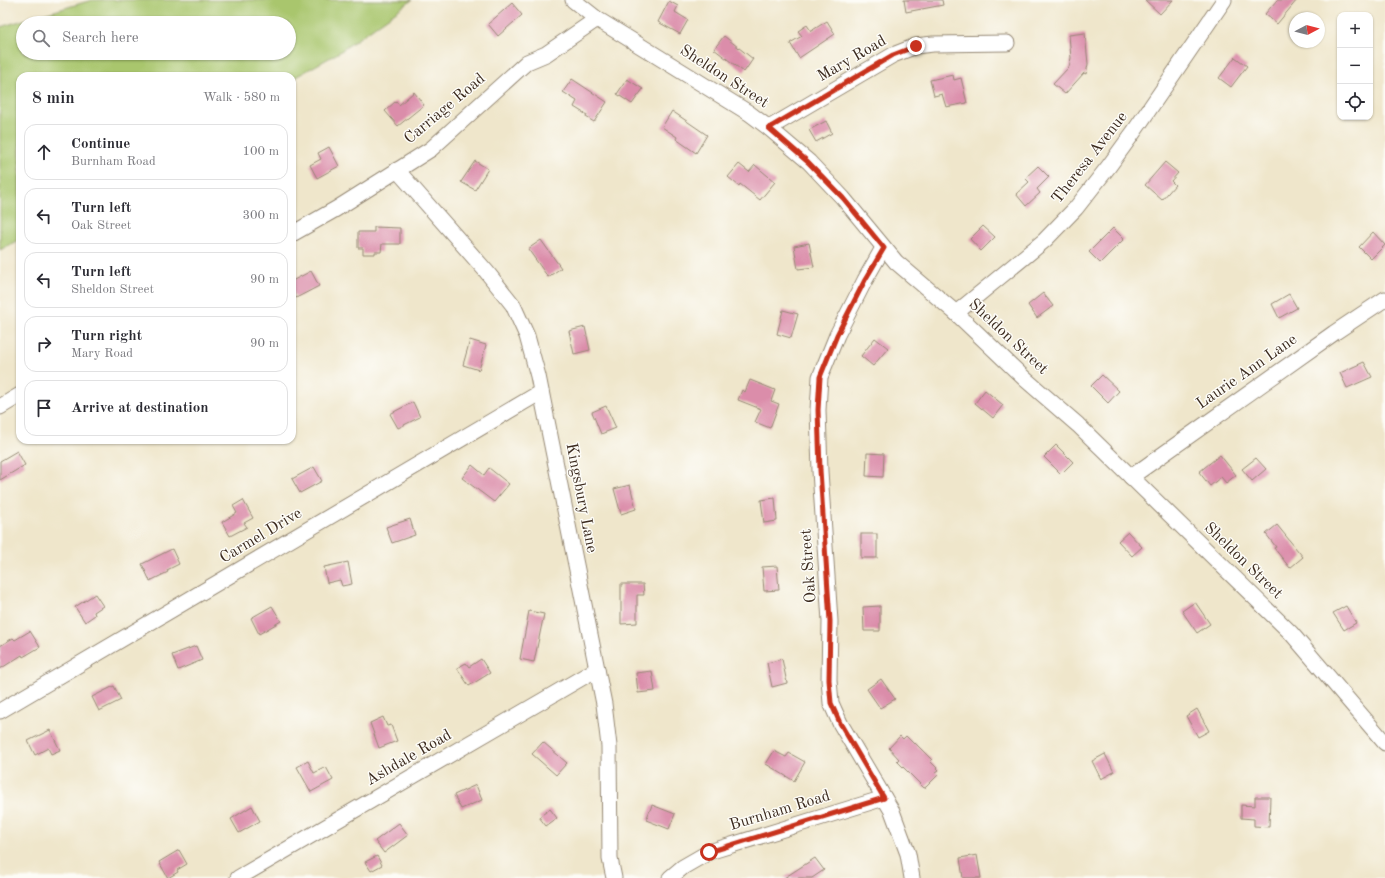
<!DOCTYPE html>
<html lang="en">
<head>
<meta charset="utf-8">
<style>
  body { margin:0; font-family:"Old Standard TT",serif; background:#f7f7f7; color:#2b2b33 }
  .controls { position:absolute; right:12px; top:12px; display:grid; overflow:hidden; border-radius:8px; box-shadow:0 1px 3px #0004 }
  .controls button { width:36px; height:36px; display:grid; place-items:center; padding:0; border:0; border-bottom:1px solid #e1e1e2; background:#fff; color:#2b2b33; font:20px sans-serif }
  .compass { position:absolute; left:1289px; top:12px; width:36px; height:36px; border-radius:50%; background:#fff; box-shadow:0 1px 3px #0004; rotate:83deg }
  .stop { position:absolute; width:12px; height:12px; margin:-9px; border:3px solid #c8321e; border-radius:50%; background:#fff }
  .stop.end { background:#c8321e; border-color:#fff; box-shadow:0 1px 4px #0008 }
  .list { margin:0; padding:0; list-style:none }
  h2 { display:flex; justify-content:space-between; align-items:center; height:52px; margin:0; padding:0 16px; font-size:17px }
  h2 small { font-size:13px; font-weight:400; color:#7c7c81 }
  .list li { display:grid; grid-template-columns:26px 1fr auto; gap:12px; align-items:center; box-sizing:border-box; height:56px; margin:0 8px 8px; padding:0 8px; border:1px solid #e1e1e2; border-radius:12px }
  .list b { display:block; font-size:15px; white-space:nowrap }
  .list p { margin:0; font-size:13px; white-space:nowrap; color:#7c7c81 }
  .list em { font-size:13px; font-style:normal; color:#7c7c81 }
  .icon { flex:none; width:22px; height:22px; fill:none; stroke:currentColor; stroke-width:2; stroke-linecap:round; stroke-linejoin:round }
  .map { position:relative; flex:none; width:1385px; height:878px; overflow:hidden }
  .search { position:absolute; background:#fff; box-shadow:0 1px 3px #0004; left:16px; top:16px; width:280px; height:44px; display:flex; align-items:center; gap:10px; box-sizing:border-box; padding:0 14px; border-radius:22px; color:#7c7c81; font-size:15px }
  .panel { position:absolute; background:#fff; box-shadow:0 1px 3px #0004; left:16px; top:72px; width:280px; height:372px; border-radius:12px }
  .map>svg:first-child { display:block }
  .green { fill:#a9c66d; stroke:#727846; fill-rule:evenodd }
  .building { fill:#db8daa }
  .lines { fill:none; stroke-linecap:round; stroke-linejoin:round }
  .minor-casing { stroke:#958874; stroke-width:17 }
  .minor { stroke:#fff; stroke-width:15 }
  .route { stroke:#c8321e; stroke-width:5 }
  .labels { text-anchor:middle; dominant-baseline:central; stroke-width:3; stroke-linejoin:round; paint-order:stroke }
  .street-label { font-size:16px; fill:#3b2a1e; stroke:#fdfcf7 }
</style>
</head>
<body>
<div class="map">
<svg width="1385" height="878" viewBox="0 0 1385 878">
  <rect width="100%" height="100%" fill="#fdfcf7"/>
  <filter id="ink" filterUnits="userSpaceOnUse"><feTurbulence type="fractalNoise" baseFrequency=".025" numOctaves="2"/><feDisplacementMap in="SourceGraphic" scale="8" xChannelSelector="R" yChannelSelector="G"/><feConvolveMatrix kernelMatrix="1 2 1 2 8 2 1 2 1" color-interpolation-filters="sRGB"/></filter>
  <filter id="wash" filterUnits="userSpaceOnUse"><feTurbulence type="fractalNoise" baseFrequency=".012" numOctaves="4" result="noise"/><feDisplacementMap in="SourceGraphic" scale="16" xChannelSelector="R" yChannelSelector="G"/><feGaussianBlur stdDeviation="0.9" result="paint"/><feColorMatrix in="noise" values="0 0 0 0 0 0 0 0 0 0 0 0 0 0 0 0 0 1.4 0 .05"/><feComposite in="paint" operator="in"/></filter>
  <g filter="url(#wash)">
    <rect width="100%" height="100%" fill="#efe6cb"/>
    <path class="green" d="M92,0h320l-74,53 -46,26v-3h-272v163l-20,11v-223zM23,23h266v30h-266z"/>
    <g id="blocks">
      <g class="building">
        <polygon points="904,0 942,0 943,5 906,12"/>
        <polygon points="1145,0 1173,0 1160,14"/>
        <polygon points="1277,0 1297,0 1277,24 1265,14"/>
        <polygon points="669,1 678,6 675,12 688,20 680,34 658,22"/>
        <polygon points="512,3 522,15 498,36 488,24"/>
        <polygon points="827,21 835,34 799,58 790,43 802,36 798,31 807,25 811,31"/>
        <polygon points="1085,33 1088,64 1086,74 1084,73 1065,94 1053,84 1069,67 1071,58 1069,35"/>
        <polygon points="724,36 753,59 744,72 714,49"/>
        <polygon points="1235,57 1247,66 1231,87 1219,78"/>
        <polygon points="953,75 954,80 961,78 967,103 946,107 942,94 934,96 930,80"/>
        <polygon points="572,79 607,102 594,122 586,117 587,115 574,107 577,101 563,92"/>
        <polygon points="627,79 643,89 632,104 617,94"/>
        <polygon points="414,92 424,105 398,126 385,111 396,101 399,105"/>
        <polygon points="672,111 707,135 696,153 676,139 677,137 662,127"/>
        <polygon points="826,121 832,133 816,142 809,130"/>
        <polygon points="329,147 339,166 317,178 310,165 321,159 318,153"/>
        <polygon points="475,161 488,169 475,190 461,182"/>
        <polygon points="1165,162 1178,173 1171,181 1175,185 1162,200 1145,185"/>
        <polygon points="739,164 749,172 755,165 775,182 760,200 740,184 739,186 728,177"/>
        <polygon points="1038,166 1049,177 1037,189 1040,193 1026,206 1016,194 1029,182 1025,178"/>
        <polygon points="983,226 995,237 981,251 970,239"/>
        <polygon points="374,227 400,228 400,244 382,244 381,252 375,252 375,254 363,254 363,248 358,248 358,232 374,232"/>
        <polygon points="1113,228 1124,239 1100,263 1089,252"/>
        <polygon points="1373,232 1385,245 1371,259 1359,247"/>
        <polygon points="541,240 561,268 548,277 528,249"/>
        <polygon points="809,243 814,267 798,269 794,246"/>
        <polygon points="311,271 319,286 296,298 292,290 292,281"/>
        <polygon points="1043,293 1053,306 1037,318 1028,305"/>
        <polygon points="1289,294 1297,308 1279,318 1272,304"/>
        <polygon points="783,310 798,314 791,338 777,334"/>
        <polygon points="585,327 590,350 574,354 569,331"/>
        <polygon points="875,338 888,348 873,366 861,356"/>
        <polygon points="470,340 486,345 479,370 463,365"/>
        <polygon points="1364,362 1372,377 1347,388 1340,373"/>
        <polygon points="1102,375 1119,391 1108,403 1091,386"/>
        <polygon points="750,380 775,390 771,401 779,404 770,428 755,422 761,409 738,400 742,390 745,392"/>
        <polygon points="985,390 1003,405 993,418 975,403"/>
        <polygon points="413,402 420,417 398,428 390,414"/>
        <polygon points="606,406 616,428 601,434 592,412"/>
        <polygon points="1056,445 1073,462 1061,474 1044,457"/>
        <polygon points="17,451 25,465 0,480 0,461"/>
        <polygon points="867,453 884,454 883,477 866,476"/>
        <polygon points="1220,455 1236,475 1226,483 1221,477 1210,486 1199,472"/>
        <polygon points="1256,458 1266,469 1252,481 1242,469"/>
        <polygon points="472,465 484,475 489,468 509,484 494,502 462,478"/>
        <polygon points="314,467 322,481 300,493 292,479"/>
        <polygon points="630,485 636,509 621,514 614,489"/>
        <polygon points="775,498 777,521 764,523 761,500"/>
        <polygon points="243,500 253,518 244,523 247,527 230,536 222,522 237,513 233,506"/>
        <polygon points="410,519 415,535 392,543 386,527"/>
        <polygon points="1277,525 1303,557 1290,568 1274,548 1276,547 1266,534"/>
        <polygon points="1128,532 1142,547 1132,556 1118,541"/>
        <rect x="861" y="534" width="16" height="24"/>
        <polygon points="172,549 179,564 167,570 168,572 150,581 142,564"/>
        <polygon points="348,562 352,584 342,586 340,580 327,583 324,567"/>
        <polygon points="777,566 779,590 764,591 762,567"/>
        <polygon points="621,584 643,584 644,595 637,595 637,623 621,624"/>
        <polygon points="95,594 103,606 94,612 95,615 85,622 75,607"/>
        <polygon points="1195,602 1210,624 1197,633 1182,611"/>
        <polygon points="272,606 281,621 259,634 251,618"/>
        <polygon points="880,606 880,631 864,631 863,607"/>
        <polygon points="1346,606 1356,623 1344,630 1333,613"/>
        <polygon points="529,611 544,614 534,662 520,659"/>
        <polygon points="30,631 40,647 23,657 22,655 0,669 0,646 13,638 15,640"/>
        <polygon points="196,646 202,660 178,670 172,655"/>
        <polygon points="481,659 490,673 469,686 457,668 466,663 469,667"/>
        <polygon points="782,659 787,683 772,687 767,663"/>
        <polygon points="652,671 655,691 638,693 636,673"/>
        <polygon points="881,679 895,699 880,708 867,689"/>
        <polygon points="114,686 121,700 99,711 92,697"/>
        <polygon points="1197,709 1209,731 1198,737 1186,716"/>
        <polygon points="383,717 387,726 391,725 397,741 379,748 370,723"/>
        <polygon points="50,730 60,750 51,754 48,748 35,755 28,741"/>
        <polygon points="900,736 903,739 906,736 914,744 915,743 932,760 930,761 939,770 936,772 938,775 926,787 924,788 897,761 899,759 889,748"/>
        <polygon points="543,742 567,763 556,775 532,754"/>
        <polygon points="774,751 786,757 789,753 805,762 794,781 766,764"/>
        <polygon points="1105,754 1114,772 1101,779 1092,761"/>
        <polygon points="308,761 314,773 326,767 333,780 311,792 297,767"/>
        <polygon points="476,785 482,800 461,809 454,795"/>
        <polygon points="1255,797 1270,797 1269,827 1254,826 1254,819 1241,818 1241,805 1255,806"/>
        <polygon points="652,805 675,814 669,829 646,820"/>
        <polygon points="252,806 260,821 239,833 231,819"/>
        <polygon points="550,809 557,818 546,826 539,817"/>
        <polygon points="399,823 408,835 384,853 375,841"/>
        <polygon points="179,850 187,864 177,870 178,872 168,878 159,862"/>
        <polygon points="977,855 981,878 963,878 960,858"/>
        <polygon points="377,856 382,865 371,871 365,862"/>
        <polygon points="815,858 824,870 812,878 784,878"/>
      </g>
    </g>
  </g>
  <g filter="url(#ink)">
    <use href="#blocks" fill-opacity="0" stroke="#958874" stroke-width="1"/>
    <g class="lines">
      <defs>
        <g id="minor">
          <polyline points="573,0 597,19 749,113 769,128 809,162 843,198 896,262 956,313 1025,379 1078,425 1291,633 1385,743"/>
          <polyline points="769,128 893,55 916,46 933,44 1007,43"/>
          <polyline points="397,170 486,271 513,305 527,336 538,376 604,704 609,746 610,859 614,878"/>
          <polyline points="292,234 336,209 431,149 527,62 546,54 597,19"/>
          <polyline points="883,248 865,280 837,335 820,377 818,410 820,471 830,621 829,680 831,703 840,723 892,811 908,854 912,878"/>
          <polyline points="956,313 1045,240 1076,208 1109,166 1133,133 1224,0"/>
          <polyline points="0,407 20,395"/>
          <polyline points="1131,477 1334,333 1385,299"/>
          <polyline points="0,711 541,392"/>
          <polyline points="238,878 597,669"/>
          <polyline points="670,878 683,867 709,852 884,798"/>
        </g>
      </defs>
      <use href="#minor" class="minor-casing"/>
      <use href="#minor" class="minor"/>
    </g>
  </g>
  <g class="lines" filter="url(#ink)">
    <polyline class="route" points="709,852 884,798 840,723 831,703 829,680 830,621 820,470 818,410 820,377 837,335 865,280 884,248 843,198 808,162 769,128 893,55 916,46"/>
  </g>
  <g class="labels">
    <g class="street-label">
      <text transform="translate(852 59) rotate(-30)">Mary Road</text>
      <text transform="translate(724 77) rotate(33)">Sheldon Street</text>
      <text transform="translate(445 109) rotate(-40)">Carriage Road</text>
      <text transform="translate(1090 158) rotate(-52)">Theresa Avenue</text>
      <text transform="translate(1008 337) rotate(43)">Sheldon Street</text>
      <text transform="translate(1247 372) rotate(-35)">Laurie Ann Lane</text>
      <text transform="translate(581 498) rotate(79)">Kingsbury Lane</text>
      <text transform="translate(261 536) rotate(-31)">Carmel Drive</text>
      <text transform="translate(1243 561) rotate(44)">Sheldon Street</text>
      <text transform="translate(809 566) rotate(-94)">Oak Street</text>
      <text transform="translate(409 758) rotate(-30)">Ashdale Road</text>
      <text transform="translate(780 811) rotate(-17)">Burnham Road</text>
    </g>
  </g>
</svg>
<div class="controls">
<button>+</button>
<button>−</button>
<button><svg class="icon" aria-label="locate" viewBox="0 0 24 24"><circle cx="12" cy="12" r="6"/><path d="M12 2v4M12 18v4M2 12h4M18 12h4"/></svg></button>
</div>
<svg class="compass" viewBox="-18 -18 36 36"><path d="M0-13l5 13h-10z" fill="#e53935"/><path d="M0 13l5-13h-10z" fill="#7c7c81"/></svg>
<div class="stop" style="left:709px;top:852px"></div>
<div class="stop end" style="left:916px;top:46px"></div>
<div class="search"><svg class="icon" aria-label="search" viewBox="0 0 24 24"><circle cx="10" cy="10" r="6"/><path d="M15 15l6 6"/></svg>Search here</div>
<section class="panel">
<h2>8 min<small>Walk · 580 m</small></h2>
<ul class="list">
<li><svg class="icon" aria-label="ahead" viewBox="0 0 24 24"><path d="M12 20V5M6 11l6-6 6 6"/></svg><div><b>Continue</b><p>Burnham Road</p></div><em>100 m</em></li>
<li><svg class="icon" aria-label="left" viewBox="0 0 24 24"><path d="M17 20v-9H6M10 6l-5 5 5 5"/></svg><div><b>Turn left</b><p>Oak Street</p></div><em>300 m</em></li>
<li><svg class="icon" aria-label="left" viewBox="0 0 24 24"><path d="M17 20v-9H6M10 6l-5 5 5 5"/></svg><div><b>Turn left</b><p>Sheldon Street</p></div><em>90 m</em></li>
<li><svg class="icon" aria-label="right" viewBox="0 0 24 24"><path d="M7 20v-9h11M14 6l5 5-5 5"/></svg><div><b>Turn right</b><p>Mary Road</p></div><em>90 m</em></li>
<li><svg class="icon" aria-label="arrive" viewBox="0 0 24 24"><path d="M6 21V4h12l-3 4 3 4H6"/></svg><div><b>Arrive at destination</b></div></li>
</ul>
</section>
</div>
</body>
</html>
